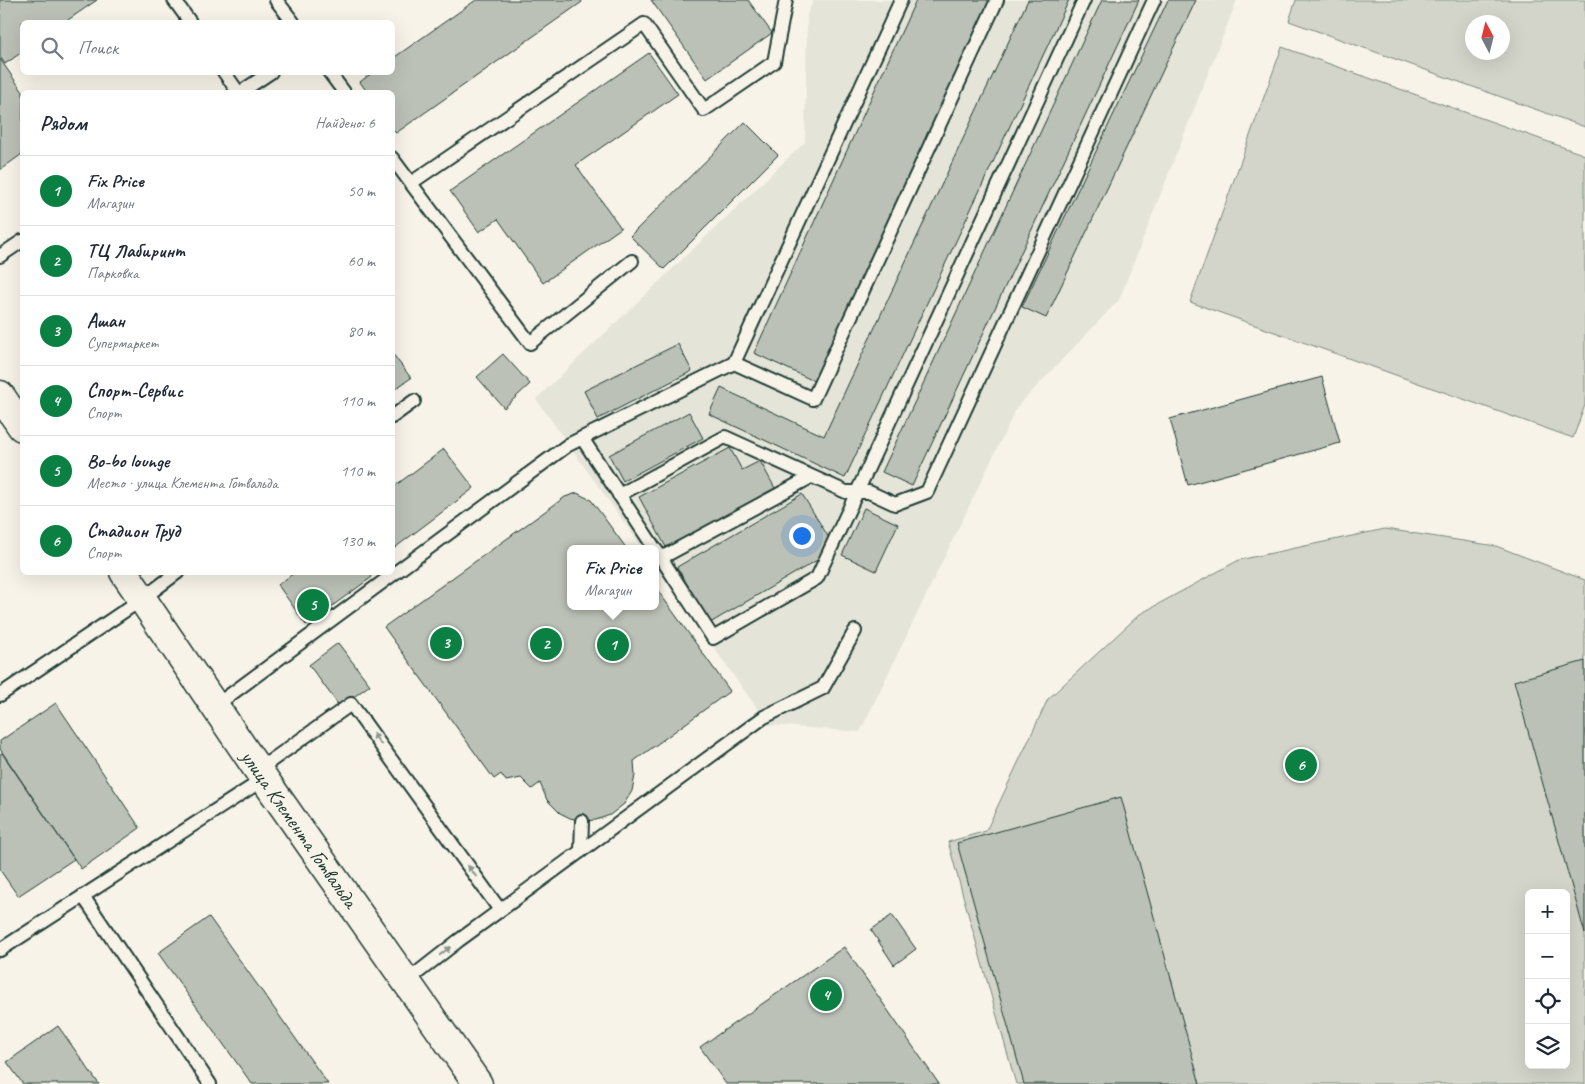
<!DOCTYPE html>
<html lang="ru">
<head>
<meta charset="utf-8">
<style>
  body { margin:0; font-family:Caveat,sans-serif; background:#f2f2f3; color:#1f2937 }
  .controls { position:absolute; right:15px; bottom:15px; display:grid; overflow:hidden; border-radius:8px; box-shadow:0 5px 20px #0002 }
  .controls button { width:45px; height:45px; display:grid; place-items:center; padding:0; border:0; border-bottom:1px solid #e0e1e3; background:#fff; color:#1f2937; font:25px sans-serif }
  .compass { position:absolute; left:1465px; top:15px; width:45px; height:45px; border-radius:50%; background:#fff; box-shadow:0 5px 20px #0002; rotate:353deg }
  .you { position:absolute; left:801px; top:535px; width:18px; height:18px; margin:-12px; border:4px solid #fff; border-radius:50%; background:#1a73e8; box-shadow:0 0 0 8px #1a73e833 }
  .badge { display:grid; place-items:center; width:32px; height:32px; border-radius:50%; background:#0b8043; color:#fff; font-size:16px; font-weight:700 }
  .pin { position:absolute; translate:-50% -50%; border:2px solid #fff; box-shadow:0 1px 5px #0006 }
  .popup { position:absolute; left:567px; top:545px; width:92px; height:65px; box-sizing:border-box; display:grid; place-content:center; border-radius:8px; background:#fff; filter:drop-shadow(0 1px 4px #0005); font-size:16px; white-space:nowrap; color:#747a83 }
  .popup b { font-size:19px; color:#1f2937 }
  .popup::after { content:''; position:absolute; left:50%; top:100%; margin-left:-10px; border:10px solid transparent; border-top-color:#fff }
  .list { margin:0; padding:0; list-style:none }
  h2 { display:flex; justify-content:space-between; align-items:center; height:65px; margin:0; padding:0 20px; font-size:21px }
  h2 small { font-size:16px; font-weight:400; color:#747a83 }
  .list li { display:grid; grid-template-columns:32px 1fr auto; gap:15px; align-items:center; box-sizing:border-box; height:70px; padding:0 20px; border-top:1px solid #e0e1e3 }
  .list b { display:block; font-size:19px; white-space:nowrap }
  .list p { margin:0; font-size:16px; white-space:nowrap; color:#747a83 }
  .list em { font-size:16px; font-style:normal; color:#747a83 }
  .icon { flex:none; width:28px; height:28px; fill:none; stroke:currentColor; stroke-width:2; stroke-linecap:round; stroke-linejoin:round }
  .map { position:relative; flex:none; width:1585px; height:1084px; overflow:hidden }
  .search { position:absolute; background:#fff; box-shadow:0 5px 20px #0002; left:20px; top:20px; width:375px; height:55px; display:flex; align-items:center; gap:12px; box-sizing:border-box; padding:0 18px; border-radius:8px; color:#747a83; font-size:19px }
  .panel { position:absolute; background:#fff; box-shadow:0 5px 20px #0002; left:20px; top:90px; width:375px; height:485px; border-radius:8px }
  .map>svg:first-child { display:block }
  .built { fill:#e5e4d9 }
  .green { fill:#d3d5ca; stroke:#79897f; fill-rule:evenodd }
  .building { fill:#bbc1b6; stroke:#1f3d34 }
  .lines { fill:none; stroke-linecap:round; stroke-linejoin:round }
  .service-casing { stroke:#1f3d34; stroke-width:16 }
  .tertiary-casing { stroke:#1f3d34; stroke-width:31 }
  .service { stroke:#f7f3e8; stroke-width:12 }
  .tertiary { stroke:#f7f3e8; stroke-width:28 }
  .oneway { fill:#8b988e }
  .labels { text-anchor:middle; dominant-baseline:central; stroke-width:4.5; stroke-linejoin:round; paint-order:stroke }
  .street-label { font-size:21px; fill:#1f3d34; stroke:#f7f3e8 }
</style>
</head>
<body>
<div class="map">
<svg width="1585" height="1084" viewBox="0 0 1585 1084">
  <rect width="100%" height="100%" fill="#f7f3e8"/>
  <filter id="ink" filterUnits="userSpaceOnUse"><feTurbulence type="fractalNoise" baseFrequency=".02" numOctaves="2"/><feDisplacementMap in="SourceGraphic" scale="10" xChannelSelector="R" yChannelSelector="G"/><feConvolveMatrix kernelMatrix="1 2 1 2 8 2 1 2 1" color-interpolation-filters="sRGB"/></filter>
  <g filter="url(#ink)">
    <polygon class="built" points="814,0 1237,0 1119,300 1017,407 860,732 769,725 656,567 656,549 643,549 536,399 805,142 807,14"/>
    <g class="green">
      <path d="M1296,0h289v127l-296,-106zM1472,22h30v30h-30z"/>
      <polygon points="1282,47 1585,155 1585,405 1573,438 1190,302"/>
      <path d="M1385,529l111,17 89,34v504h-569l-68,-242 38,-11 62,-132 92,-85 99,-54zM1529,893h37v172h-37z"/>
    </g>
    <g class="building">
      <polygon points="0,0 97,0 65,22 22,22 22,52 5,64 0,57"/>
      <polygon points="476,0 581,0 582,2 396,133 392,129 392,92 367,92 360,82 373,72 392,72 392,59"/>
      <polygon points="651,0 748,0 772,33 707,79"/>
      <polygon points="916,0 991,0 816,382 754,353"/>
      <polygon points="1028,0 1069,0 845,478 709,414 721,388 824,436"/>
      <polygon points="1102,0 1139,0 912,486 882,472"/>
      <polygon points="1168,0 1196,0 1046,318 1022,307"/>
      <polygon points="649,53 678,94 576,165 621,228 543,283 498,219 479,232 450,191"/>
      <polygon points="0,59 23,92 22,154 0,170"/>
      <polygon points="745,122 778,155 664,269 630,236"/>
      <polygon points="678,344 692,371 598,419 584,391"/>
      <polygon points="392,353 411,378 392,391"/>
      <polygon points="503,354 530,384 504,408 477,377"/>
      <polygon points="1322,377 1340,443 1188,485 1170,419"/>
      <polygon points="689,412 703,438 623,481 609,455"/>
      <polygon points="730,448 742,470 760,461 776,490 667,549 639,497"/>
      <polygon points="444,449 474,488 392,550 392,488"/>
      <polygon points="577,493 591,500 627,549 570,549 570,606 656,606 656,588 730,691 634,761 635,775 632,791 624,804 610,815 596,820 582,821 570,818 560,813 547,800 540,783 532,789 521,778 506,781 501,774 494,779 384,627 565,497"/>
      <polygon points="802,494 829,538 819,559 710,623 677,567"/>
      <polygon points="864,508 898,524 876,571 842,555"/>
      <polygon points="295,572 369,572 372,577 306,625 278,585"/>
      <polygon points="338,643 370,685 340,707 309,665"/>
      <polygon points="1585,661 1585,934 1514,681"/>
      <polygon points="56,703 140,828 81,869 0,749 0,741"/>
      <polygon points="2,753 74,859 18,896 0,870 0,754"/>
      <polygon points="1121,797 1200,1084 1024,1084 957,843"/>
      <polygon points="892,915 916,949 894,965 871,930"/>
      <polygon points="209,917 328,1084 252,1084 158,953"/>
      <polygon points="844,947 939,1084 726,1084 700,1047"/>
      <polygon points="58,1026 99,1084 23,1084 7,1062"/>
    </g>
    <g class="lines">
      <defs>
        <g id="service">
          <polyline points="174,0 190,22"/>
          <polyline points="276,0 293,22"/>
          <polyline points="1084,0 857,492 869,492 895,504 927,492 1154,0"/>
          <polyline points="224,72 238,92"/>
          <polyline points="329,72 344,92"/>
          <polyline points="241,92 271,72"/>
          <polyline points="392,158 530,343 632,261"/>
          <polyline points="411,183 644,24 704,110 774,62 786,0"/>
          <polyline points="0,256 22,241"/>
          <polyline points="734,363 813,399 997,0"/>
          <polyline points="392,417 414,401"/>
          <polyline points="582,438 655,549"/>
          <polyline points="619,495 725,437 846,492 857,492 817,578 713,638 656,550"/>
          <polyline points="661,558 811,477"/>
          <polyline points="0,695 142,599 178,572"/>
          <polyline points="215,706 568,445 734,363 901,0"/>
          <polyline points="258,770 351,704 500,910"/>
          <polyline points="581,851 582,821"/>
          <polyline points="83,896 210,1084"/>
          <polyline points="0,950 264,779"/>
          <polyline points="407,981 458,941 764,717 823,688 855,631"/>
        </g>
        <g id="tertiary">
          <polyline points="0,395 22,427"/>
          <path id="s1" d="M124,572l134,198 220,314"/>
        </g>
      </defs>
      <use href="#service" class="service-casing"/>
      <use href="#tertiary" class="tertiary-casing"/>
      <use href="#service" class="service"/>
      <use href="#tertiary" class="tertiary"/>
    </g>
    <defs><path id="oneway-solid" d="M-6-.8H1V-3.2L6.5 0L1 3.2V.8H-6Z" transform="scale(1.25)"/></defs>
    <g class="oneway">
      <use href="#oneway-solid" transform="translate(377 739) rotate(-126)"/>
      <use href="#oneway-solid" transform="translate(472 871) rotate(-126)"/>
      <use href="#oneway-solid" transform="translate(445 951) rotate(-38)"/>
    </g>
  </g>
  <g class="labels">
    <g class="street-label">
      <text stroke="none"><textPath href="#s1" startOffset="311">улица Клемента Готвальда</textPath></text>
    </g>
  </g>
</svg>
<div class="controls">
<button>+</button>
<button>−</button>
<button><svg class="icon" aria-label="locate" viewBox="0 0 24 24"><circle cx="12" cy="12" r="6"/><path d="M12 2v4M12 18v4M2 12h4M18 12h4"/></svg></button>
<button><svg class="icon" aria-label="layers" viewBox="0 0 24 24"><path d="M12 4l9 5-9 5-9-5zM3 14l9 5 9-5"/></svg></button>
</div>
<svg class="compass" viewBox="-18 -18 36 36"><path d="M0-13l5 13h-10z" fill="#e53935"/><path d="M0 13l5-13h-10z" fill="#747a83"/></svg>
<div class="you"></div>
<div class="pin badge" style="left:613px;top:645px">1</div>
<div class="popup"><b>Fix Price</b>Магазин</div>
<div class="pin badge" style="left:546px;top:644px">2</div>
<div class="pin badge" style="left:446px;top:643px">3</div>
<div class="pin badge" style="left:826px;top:995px">4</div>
<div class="pin badge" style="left:313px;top:605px">5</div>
<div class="pin badge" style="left:1301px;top:765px">6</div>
<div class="search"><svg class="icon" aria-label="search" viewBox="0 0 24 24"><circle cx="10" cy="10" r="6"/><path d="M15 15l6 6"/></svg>Поиск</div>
<section class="panel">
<h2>Рядом<small>Найдено: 6</small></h2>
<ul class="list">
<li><span class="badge">1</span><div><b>Fix Price</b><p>Магазин</p></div><em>50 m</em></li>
<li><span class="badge">2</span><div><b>ТЦ Лабиринт</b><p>Парковка</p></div><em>60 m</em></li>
<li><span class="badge">3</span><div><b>Ашан</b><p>Супермаркет</p></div><em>80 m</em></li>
<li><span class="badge">4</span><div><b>Спорт-Сервис</b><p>Спорт</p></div><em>110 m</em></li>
<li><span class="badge">5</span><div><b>Bo-bo lounge</b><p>Место · улица Клемента Готвальда</p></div><em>110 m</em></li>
<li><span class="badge">6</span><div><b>Стадион Труд</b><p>Спорт</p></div><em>130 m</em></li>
</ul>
</section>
</div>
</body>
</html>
